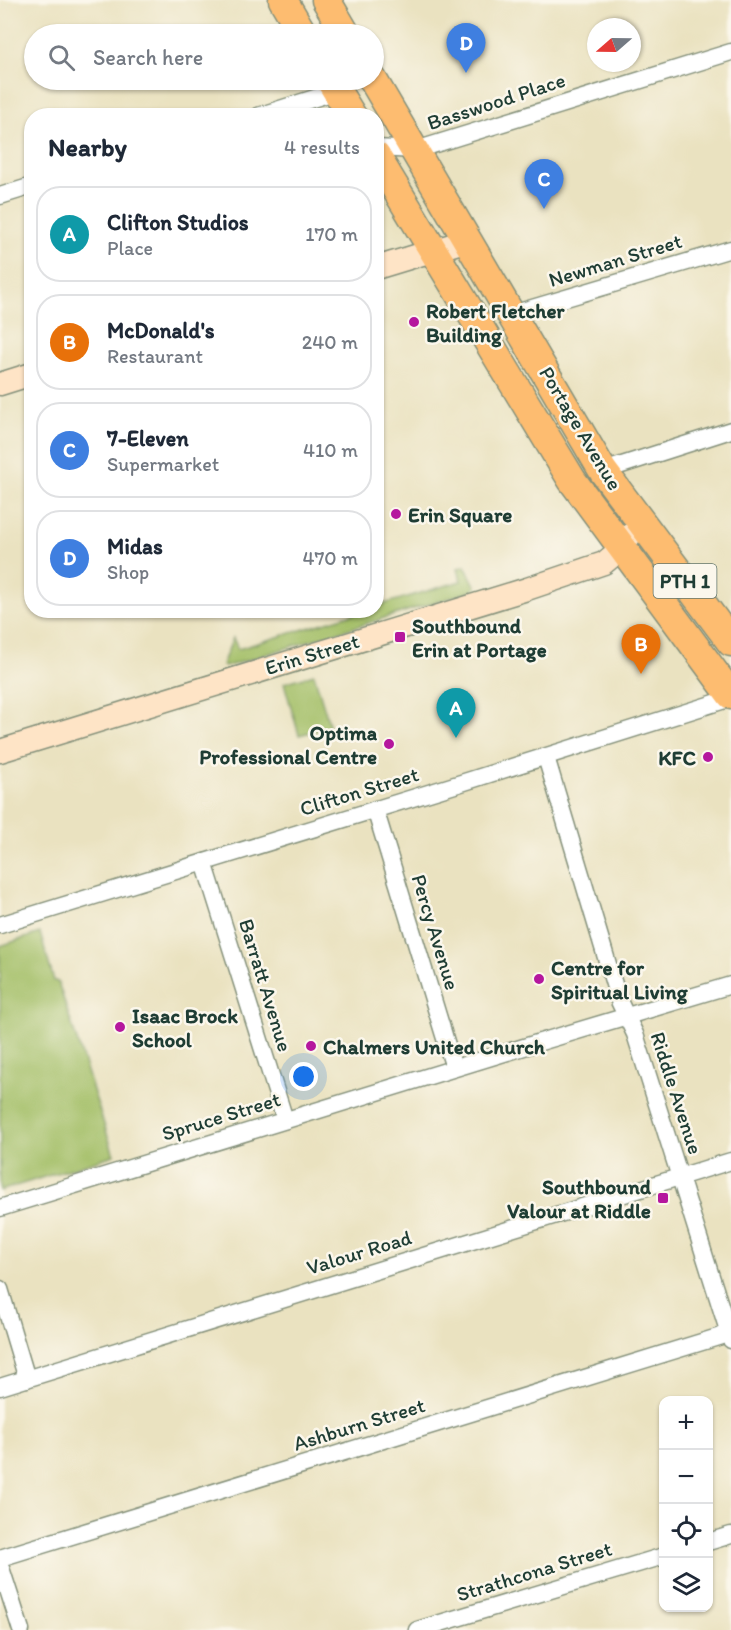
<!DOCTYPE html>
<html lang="en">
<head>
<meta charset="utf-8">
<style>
  body { margin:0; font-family:Itim,sans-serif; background:#f2f2f3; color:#1f2937 }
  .controls { position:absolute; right:18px; bottom:18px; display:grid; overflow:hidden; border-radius:12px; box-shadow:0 2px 4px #0004 }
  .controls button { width:54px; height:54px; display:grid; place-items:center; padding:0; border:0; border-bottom:2px solid #e0e1e3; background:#fff; color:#1f2937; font:30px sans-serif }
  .compass { position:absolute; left:587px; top:18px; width:54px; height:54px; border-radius:50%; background:#fff; box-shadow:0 2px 4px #0004; rotate:250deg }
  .you { position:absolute; left:304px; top:1077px; width:21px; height:21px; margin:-15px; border:4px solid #fff; border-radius:50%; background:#1a73e8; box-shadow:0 0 0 9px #1a73e833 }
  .badge { display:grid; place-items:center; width:39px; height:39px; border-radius:50%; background:#b5179e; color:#fff; font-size:20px; font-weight:700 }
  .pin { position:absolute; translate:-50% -50px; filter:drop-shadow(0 2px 3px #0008) }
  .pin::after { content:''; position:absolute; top:32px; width:21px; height:18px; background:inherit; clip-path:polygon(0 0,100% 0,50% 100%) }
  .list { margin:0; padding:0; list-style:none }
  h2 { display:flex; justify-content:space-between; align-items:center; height:78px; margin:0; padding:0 24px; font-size:26px }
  h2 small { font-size:20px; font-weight:400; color:#747a83 }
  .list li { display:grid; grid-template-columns:39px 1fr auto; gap:18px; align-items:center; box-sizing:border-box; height:96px; margin:0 12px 12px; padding:0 12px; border:2px solid #e0e1e3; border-radius:24px }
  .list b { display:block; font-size:22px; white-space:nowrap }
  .list p { margin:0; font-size:20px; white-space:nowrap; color:#747a83 }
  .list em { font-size:20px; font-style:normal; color:#747a83 }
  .icon { flex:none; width:33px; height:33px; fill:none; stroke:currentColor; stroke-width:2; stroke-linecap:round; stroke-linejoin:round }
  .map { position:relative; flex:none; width:731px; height:1630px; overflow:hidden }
  .search { position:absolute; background:#fff; box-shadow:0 2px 4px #0004; left:24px; top:24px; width:360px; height:66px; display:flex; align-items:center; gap:15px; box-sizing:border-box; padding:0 21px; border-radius:33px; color:#747a83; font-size:22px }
  .panel { position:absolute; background:#fff; box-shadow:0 2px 4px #0004; left:24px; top:108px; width:360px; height:510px; border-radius:24px }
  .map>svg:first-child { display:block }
  .green { fill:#a2be65; stroke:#607e4c; stroke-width:1.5 }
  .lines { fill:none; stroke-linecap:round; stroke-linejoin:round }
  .street-casing { stroke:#84907a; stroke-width:19 }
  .secondary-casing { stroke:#84907a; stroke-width:25 }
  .highway-casing { stroke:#84907a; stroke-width:31 }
  .street { stroke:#fff; stroke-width:16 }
  .secondary { stroke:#fee4c6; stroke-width:22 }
  .highway { stroke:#fdbc70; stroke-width:28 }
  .poi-dot { fill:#b5179e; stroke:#fbf7ec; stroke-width:2 }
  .labels { text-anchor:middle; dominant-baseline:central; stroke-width:5; stroke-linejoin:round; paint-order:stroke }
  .shield { fill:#fbf7ec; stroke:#61756b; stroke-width:1.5 }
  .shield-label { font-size:20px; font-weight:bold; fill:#1f3d34 }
  .street-label { font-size:21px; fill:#1f3d34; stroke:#fbf7ec }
  .poi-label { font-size:21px; font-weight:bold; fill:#1f3d34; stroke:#fbf7ec; text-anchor:start }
</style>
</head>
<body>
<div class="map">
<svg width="731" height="1630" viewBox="0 0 731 1630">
  <rect width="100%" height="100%" fill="#fbf7ec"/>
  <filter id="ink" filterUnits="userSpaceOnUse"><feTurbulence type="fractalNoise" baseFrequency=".0167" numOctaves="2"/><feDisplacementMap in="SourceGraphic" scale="12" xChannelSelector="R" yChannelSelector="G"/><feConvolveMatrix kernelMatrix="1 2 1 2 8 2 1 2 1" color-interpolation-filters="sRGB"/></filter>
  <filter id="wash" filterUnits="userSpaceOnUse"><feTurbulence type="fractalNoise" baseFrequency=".008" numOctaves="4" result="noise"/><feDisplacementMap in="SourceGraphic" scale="24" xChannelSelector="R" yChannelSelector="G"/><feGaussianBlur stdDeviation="1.35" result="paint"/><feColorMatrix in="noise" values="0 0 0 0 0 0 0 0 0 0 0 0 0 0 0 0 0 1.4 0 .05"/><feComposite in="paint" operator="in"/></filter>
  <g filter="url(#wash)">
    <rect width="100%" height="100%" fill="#eae2c0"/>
    <g class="green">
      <polygon points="465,566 476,587 472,591 225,667 222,665 233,638 238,649 363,611 376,610 377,606 461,581 458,568"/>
      <polygon points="314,674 330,727 299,735 284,683"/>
      <polygon points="40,933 54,981 58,982 114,1155 0,1191 0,946"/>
    </g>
  </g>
  <g filter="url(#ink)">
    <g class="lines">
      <defs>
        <g id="street">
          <polyline points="258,116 337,91"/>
          <polyline points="376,148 416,150 731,52"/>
          <polyline points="0,196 32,186"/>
          <polyline points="512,314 731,249"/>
          <polyline points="603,471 731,430"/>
          <polyline points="546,757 619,1001 635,1034 731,1340"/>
          <polyline points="375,809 454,1068"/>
          <polyline points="204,862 285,1120"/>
          <polyline points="0,925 458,784 731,698"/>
          <polyline points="0,1208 537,1043 731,985"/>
          <polyline points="0,1289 27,1379"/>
          <polyline points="0,1387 731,1161"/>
          <polyline points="708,1542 731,1535"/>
          <polyline points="0,1558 731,1333"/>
          <polyline points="0,1565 21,1630"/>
          <polyline points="417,1630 664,1556"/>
        </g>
        <g id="secondary">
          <polyline points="376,268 468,240"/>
          <polyline points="0,384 32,374"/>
          <polyline points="0,751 527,589 604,563 622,548 631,534"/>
        </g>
        <g id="highway">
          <polyline points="283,0 303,34"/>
          <polyline points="326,0 346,34"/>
          <polyline points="330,80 352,116"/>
          <polyline points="373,80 603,471 731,642"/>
          <polyline points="376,156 572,480 731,695"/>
        </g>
      </defs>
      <use href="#street" class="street-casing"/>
      <use href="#secondary" class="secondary-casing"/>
      <use href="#highway" class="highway-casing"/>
      <use href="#street" class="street"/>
      <use href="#secondary" class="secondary"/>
      <use href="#highway" class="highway"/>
    </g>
  </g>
  <g class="poi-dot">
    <circle cx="414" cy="322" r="6"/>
    <circle cx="396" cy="514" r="6"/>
    <rect x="394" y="631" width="12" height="12" rx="3"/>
    <circle cx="389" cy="744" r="6"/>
    <circle cx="708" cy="757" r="6"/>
    <circle cx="539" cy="979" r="6"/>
    <circle cx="120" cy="1027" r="6"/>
    <circle cx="311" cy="1046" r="6"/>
    <rect x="657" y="1192" width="12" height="12" rx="3"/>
  </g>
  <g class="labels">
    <rect class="shield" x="653.5" y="564" width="63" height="34" rx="4.5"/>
    <g class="shield-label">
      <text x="685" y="581">PTH 1</text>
    </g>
    <g class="street-label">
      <text transform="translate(496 101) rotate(-18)">Basswood Place</text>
      <text transform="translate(615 260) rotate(-17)">Newman Street</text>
      <text transform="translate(581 428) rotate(59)">Portage Avenue</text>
      <text transform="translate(312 654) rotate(-17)">Erin Street</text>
      <text transform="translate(359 791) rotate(-17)">Clifton Street</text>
      <text transform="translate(436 932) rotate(73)">Percy Avenue</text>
      <text transform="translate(266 985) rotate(73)">Barratt Avenue</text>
      <text transform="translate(677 1093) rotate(72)">Riddle Avenue</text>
      <text transform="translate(221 1116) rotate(-17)">Spruce Street</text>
      <text transform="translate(359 1252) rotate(-17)">Valour Road</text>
      <text transform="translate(359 1424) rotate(-17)">Ashburn Street</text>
      <text transform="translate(534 1571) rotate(-17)">Strathcona Street</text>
    </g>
    <g class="poi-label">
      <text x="426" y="310">Robert Fletcher<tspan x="426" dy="24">Building</tspan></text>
      <text x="408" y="514">Erin Square</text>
      <text x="412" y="625">Southbound<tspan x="412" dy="24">Erin at Portage</tspan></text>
      <text x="377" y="732" text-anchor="end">Optima<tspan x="377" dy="24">Professional Centre</tspan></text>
      <text x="696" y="757" text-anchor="end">KFC</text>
      <text x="551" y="967">Centre for<tspan x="551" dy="24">Spiritual Living</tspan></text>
      <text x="132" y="1015">Isaac Brock<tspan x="132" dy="24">School</tspan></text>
      <text x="323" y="1046">Chalmers United Church</text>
      <text x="651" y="1186" text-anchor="end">Southbound<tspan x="651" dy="24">Valour at Riddle</tspan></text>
    </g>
  </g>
</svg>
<div class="controls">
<button>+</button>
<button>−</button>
<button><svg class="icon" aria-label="locate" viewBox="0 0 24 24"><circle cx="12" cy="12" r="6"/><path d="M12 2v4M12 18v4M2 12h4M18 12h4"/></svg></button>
<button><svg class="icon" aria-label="layers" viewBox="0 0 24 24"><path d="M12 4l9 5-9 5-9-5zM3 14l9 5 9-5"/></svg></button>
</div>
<svg class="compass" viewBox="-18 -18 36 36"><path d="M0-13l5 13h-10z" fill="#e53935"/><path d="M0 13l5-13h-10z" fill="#747a83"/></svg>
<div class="you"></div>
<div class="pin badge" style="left:456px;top:738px;background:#0f9aa8">A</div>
<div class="pin badge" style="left:641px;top:674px;background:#e8710a">B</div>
<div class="pin badge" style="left:544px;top:209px;background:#3f7fe0">C</div>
<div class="pin badge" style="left:466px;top:73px;background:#3f7fe0">D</div>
<div class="search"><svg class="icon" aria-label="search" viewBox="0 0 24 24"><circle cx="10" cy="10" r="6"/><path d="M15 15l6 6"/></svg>Search here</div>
<section class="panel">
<h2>Nearby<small>4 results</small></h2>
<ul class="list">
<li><span class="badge" style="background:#0f9aa8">A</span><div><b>Clifton Studios</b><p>Place</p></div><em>170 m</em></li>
<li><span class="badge" style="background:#e8710a">B</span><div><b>McDonald's</b><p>Restaurant</p></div><em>240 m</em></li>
<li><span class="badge" style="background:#3f7fe0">C</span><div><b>7-Eleven</b><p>Supermarket</p></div><em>410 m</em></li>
<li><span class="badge" style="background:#3f7fe0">D</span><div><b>Midas</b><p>Shop</p></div><em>470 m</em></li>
</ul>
</section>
</div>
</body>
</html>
